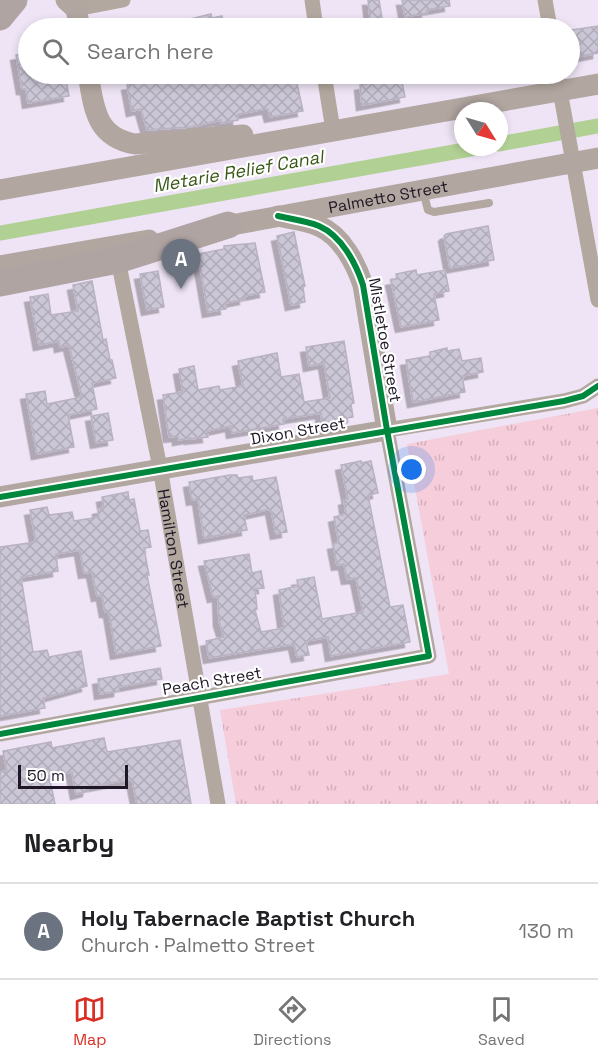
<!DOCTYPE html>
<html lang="en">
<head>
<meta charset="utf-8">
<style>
  body { margin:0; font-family:"Space Grotesk",sans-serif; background:#f6f6f6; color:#202124 }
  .compass { position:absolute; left:454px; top:102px; width:54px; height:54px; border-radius:50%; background:#fff; box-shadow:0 3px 9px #0003; rotate:127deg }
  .scale { position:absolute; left:18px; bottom:15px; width:110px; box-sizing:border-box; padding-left:6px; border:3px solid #1f1725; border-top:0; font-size:16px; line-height:21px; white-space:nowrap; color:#1f1725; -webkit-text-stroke:4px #fff; paint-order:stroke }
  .you { position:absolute; left:412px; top:470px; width:21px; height:21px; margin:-15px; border:4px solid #fff; border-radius:50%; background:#1a73e8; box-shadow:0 0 0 9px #1a73e833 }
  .badge { display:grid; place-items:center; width:39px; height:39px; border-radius:50%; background:#d93025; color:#fff; font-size:20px; font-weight:700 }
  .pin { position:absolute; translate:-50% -50px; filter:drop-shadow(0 2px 3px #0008) }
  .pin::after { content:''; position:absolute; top:32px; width:21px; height:18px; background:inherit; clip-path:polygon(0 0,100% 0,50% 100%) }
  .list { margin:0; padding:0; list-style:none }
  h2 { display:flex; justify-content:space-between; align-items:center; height:78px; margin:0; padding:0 24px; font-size:26px }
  h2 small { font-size:20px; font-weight:400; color:#757577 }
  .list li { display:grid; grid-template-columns:39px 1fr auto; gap:18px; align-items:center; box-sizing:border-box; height:96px; padding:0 24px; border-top:2px solid #e0e0e0 }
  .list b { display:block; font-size:22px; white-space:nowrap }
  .list p { margin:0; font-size:20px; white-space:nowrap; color:#757577 }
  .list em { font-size:20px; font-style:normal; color:#757577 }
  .icon { flex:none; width:33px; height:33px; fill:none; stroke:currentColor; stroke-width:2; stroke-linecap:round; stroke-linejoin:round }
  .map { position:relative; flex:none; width:598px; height:804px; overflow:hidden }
  .search { position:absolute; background:#fff; box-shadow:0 3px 9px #0003; left:18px; right:18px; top:18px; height:66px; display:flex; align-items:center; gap:15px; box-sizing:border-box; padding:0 21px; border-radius:33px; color:#757577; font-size:22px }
  .sheet { height:174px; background:#fff }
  nav { display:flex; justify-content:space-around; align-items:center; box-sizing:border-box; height:84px; border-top:2px solid #e0e0e0; background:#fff; font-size:16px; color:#757577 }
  nav a { display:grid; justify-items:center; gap:3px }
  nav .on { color:#d93025 }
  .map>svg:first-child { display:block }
  .grass { fill:url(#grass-tufts) }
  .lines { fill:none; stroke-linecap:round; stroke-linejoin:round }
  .canal { stroke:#b1d093; stroke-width:15 }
  .building { fill:url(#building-cross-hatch); stroke:#b8b2c2; stroke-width:1.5; filter:url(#shadow) }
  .lane { stroke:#b2a89f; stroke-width:8 }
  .street { stroke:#b2a89f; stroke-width:15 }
  .secondary { stroke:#b2a6a0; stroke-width:21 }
  .highway { stroke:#b0a4a3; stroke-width:27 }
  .cycleway-casing { stroke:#fff; stroke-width:10 }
  .cycleway { stroke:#00873e; stroke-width:6 }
  .labels { text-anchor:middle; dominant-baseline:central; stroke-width:4.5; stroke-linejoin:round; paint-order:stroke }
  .street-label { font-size:16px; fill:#1f1725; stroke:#fff }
  .water-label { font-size:18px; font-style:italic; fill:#395816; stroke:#fff }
</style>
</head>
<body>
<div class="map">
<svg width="598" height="804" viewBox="0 0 598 804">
  <defs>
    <pattern id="grass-tufts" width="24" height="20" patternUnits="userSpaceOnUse" patternTransform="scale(1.5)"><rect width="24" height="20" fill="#f6cdda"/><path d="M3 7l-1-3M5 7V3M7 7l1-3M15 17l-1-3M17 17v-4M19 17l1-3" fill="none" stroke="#d2afbb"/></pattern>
    <pattern id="building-cross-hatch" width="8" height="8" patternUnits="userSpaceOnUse" patternTransform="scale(1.5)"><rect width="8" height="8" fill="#ccc7d6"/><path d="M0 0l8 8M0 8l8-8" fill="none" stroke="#afaab8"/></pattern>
    <filter id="shadow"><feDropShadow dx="-5.5" dy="5.5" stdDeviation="0" flood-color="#0004"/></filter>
  </defs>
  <rect width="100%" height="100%" fill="#eee4f5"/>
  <polygon class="grass" points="598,408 598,804 236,804 220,710 449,674 407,444"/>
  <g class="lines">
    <g class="canal">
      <polyline points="499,144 598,126"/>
      <polyline points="0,233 482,147"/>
    </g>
  </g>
  <g class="building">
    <polygon points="368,0 379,0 383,24 371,26"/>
    <polygon points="402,0 449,0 450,6 426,10 427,13 405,17"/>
    <polygon points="211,14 212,18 222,16 224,28 175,28 174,23"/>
    <polygon points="598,26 598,53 576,57 572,30"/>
    <polygon points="28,53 28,74 65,74 69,96 28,103 26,89 22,89 16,55"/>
    <polygon points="168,74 295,74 303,111 270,117 268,109 265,109 238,114 238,120 221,123 221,120 190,127 147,130 141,109 132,111 127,85 169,78"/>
    <polygon points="401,77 405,97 362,105 360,85"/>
    <polygon points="488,226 494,260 450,268 444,236 446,234"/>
    <polygon points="294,232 305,286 303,287 305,302 291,305 277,236"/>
    <polygon points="255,243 265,292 244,296 245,299 225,303 226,309 208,312 198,254 224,249 224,246"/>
    <polygon points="416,270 417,275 445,270 449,291 434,294 439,320 401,327 391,280 397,279 396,274"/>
    <polygon points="158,271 164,307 147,310 140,274"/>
    <polygon points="92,281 103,340 106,339 110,360 112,360 116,378 92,383 97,409 68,415 74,447 37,454 26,394 45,391 47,404 82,397 69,345 60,347 59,341 39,345 30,297 48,294 51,315 78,311 73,285"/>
    <polygon points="344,341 354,403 351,404 353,417 322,423 321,413 283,419 284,424 232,433 231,426 207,431 208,437 190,439 190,438 178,440 178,436 169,437 163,395 183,392 179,369 194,366 198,390 219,386 220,390 243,386 238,361 277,353 281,377 299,374 304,402 330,398 324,363 309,366 306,347"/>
    <polygon points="447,348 447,351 459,349 462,361 481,358 483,372 462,376 465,392 413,402 406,360 430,356 430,352"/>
    <polygon points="108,413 113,440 96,443 91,416"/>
    <polygon points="361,461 361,463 371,461 378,493 368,495 390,607 403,605 410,642 331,656 328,637 306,641 309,655 297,657 294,644 209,658 206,641 224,637 219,621 218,596 213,597 204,561 249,554 252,573 261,571 264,588 255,589 257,609 255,610 261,632 284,628 279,590 298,586 297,580 314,577 322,619 363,612 356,578 347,579 344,564 337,565 333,544 339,543 334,517 346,514 344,500 348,499 341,465"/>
    <polygon points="230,475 237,475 238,478 252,476 253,481 276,477 287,532 276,534 271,509 244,515 247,530 204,538 198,499 192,500 189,482"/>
    <polygon points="128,492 129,500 134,499 140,531 148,530 151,547 144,548 149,575 147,575 161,646 116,654 109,612 105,612 102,595 97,596 92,572 84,573 80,550 56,554 58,571 21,577 33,652 47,650 49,657 81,651 87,686 43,698 45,708 0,716 0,547 36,542 30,510 47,507 49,515 72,512 74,521 99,517 98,509 104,508 102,497"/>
    <polygon points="160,668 162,679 119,687 119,691 100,694 98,679"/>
    <polygon points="104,738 107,752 180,740 191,804 137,804 132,779 88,787 88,791 76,794 72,772 49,776 55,804 0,804 0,772 7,771 3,751 51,742 52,748"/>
  </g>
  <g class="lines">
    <polyline class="lane" points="423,191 428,210 434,212 489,203"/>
    <g class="street">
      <polyline points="312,0 316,28"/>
      <polyline points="545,0 550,28"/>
      <polyline points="76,9 123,0"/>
      <polyline points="324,74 333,130"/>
      <polyline points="557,74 598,300"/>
      <path id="s1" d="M118,260l42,208 58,336"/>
      <polyline points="0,734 429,656 387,430 564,401 583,396 598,386"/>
    </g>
    <g class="secondary">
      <polyline points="66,0 76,9 80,28"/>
      <path d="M88,74c6,33 7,63 47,70l108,-9"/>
      <polyline points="0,190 598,84"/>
      <path id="s2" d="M215,228l383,-70"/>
      <polyline points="0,266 149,240"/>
      <path d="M0,497l387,-67 -24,-145c-7,-21 -21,-49 -44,-59 -12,-5 -28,-7 -41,-10"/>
    </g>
    <g class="highway">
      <polyline points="0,17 14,0"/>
      <polyline points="0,283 118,260 228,225"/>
    </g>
    <defs>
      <g id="cycleway">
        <polyline points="0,497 564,401 583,396 598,386"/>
        <path d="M0,734l429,-78 -42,-226 -24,-145c-7,-21 -21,-49 -44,-59 -12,-5 -28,-7 -41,-10"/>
      </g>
    </defs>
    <use href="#cycleway" class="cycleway-casing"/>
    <use href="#cycleway" class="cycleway"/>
  </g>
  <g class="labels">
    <g class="street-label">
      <text stroke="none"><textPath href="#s2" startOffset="176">Palmetto Street</textPath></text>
      <text transform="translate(385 340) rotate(80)">Mistletoe Street</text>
      <text transform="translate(298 431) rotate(-10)">Dixon Street</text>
      <text stroke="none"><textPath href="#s1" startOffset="294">Hamilton Street</textPath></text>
      <text transform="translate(212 681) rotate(-10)">Peach Street</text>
    </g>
    <g class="water-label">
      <text transform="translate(238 171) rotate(-10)">Metarie Relief Canal</text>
    </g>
  </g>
</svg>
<svg class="compass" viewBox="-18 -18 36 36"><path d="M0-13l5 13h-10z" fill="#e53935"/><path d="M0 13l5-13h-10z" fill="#757577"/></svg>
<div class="scale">50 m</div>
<div class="you"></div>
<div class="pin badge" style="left:181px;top:289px;background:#6b7280">A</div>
<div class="search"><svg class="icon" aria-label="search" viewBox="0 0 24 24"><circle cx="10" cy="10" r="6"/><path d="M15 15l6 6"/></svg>Search here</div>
</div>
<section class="sheet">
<h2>Nearby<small></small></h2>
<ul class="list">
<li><span class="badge" style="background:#6b7280">A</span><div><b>Holy Tabernacle Baptist Church</b><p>Church · Palmetto Street</p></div><em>130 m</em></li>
</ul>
</section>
<nav>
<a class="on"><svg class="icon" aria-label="map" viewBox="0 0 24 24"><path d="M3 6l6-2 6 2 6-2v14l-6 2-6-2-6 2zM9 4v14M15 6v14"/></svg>Map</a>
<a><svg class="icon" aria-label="directions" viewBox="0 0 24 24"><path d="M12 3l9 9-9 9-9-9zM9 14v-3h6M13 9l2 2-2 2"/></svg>Directions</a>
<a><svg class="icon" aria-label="saved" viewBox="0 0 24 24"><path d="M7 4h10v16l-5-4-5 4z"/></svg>Saved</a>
</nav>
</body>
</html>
